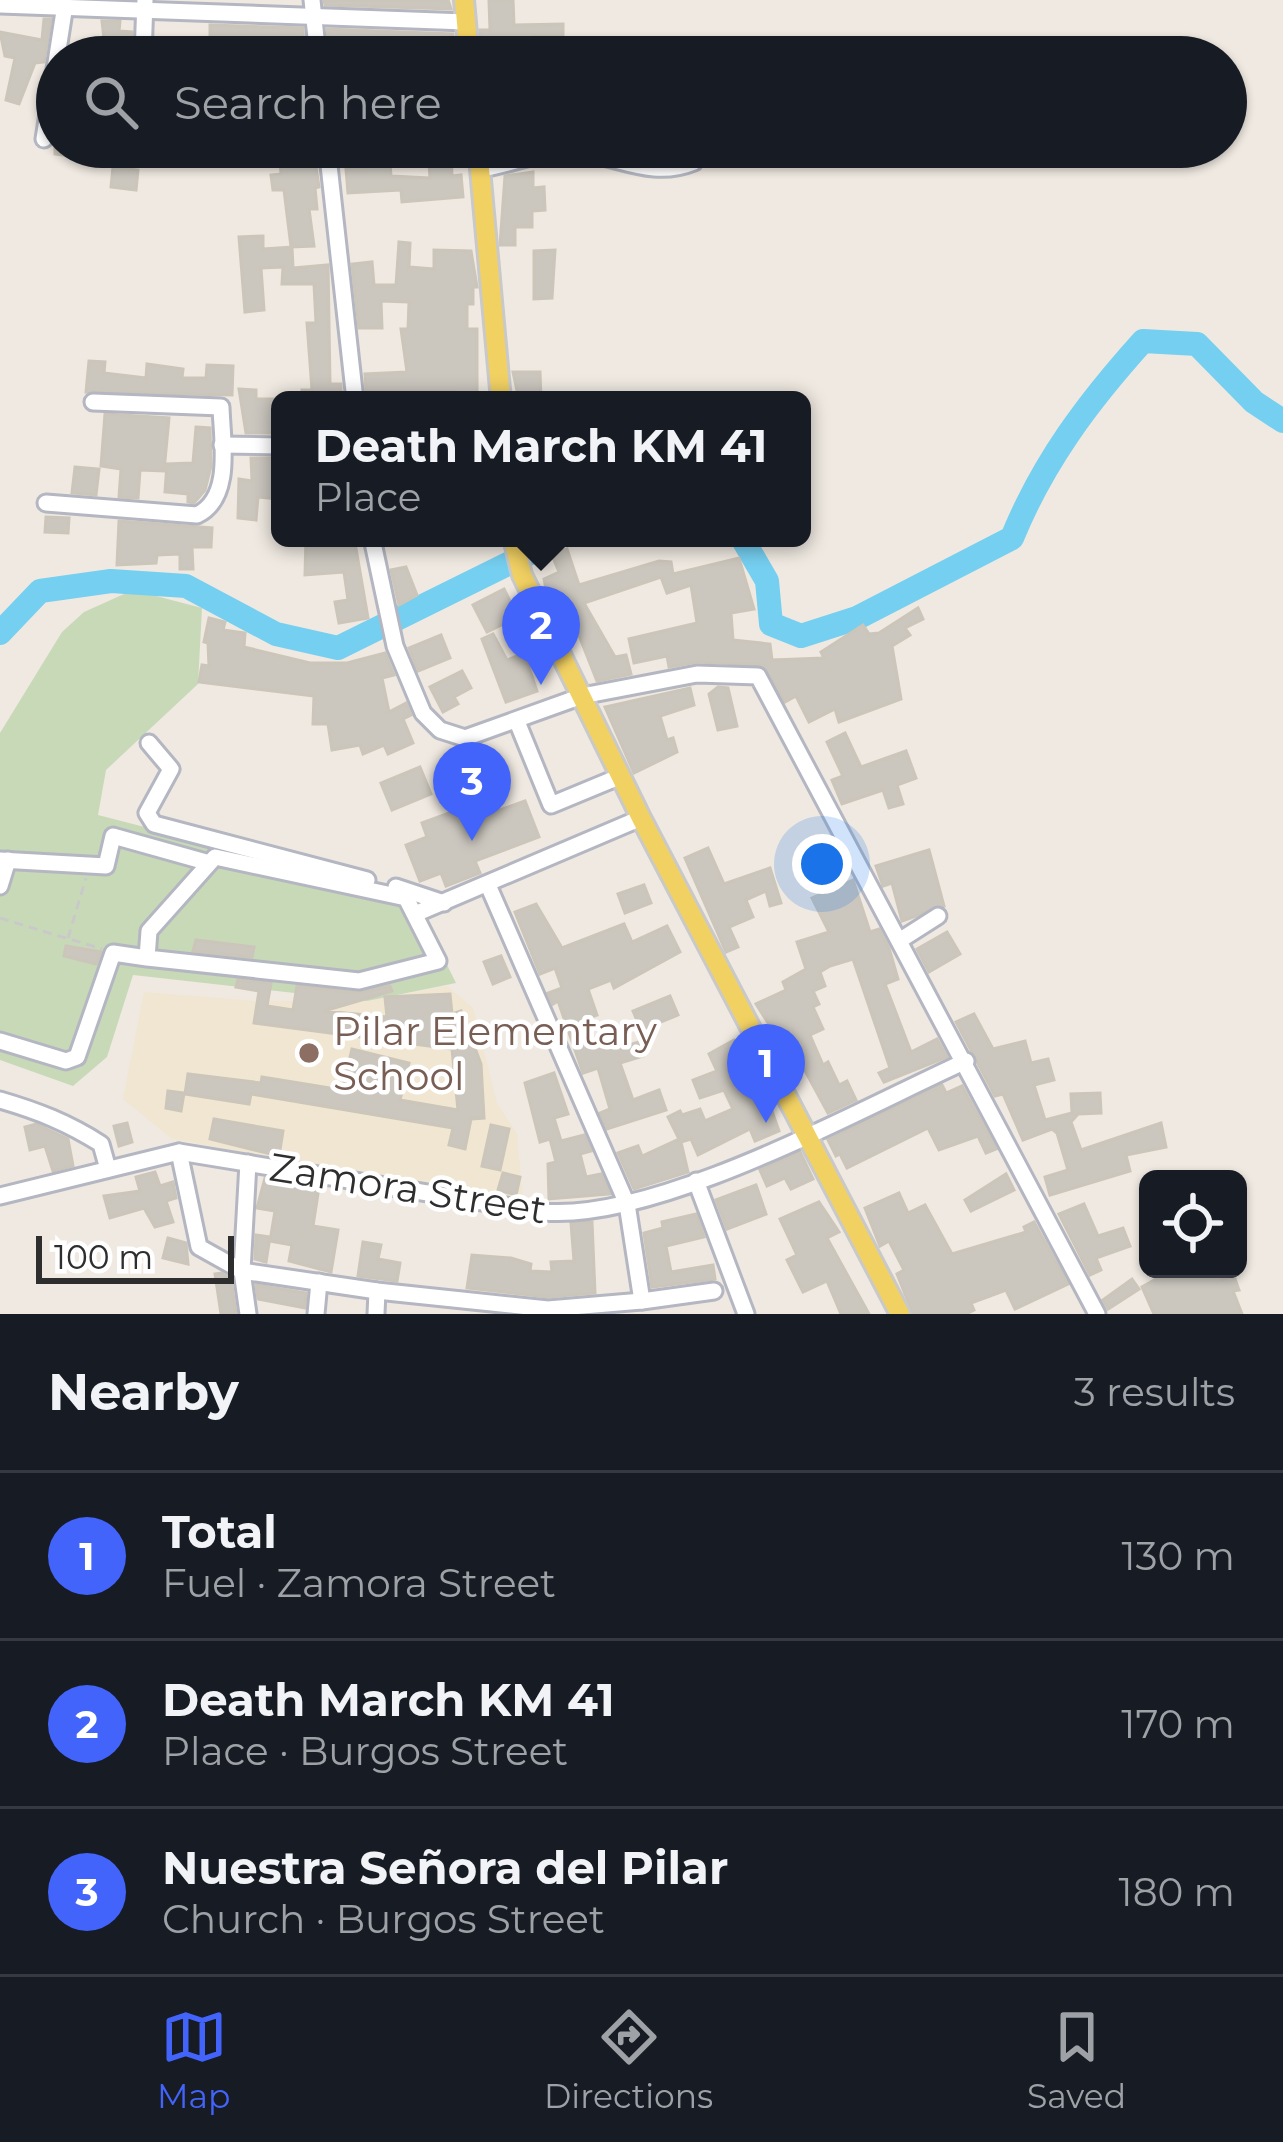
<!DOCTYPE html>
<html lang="en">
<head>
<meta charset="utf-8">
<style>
  body { margin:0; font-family:Montserrat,sans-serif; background:#242831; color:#f1f3f6 }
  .controls { position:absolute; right:36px; bottom:36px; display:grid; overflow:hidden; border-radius:18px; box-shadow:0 3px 9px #0004 }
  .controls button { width:108px; height:108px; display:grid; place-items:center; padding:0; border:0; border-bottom:3px solid #363941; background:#171b24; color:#f1f3f6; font:60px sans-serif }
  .scale { position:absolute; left:36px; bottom:30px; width:198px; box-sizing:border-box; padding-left:12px; border:6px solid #2e2e2e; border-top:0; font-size:33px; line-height:42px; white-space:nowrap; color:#2e2e2e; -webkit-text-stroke:9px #fff; paint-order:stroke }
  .you { position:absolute; left:822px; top:864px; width:42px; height:42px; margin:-30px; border:9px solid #fff; border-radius:50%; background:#1a73e8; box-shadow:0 0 0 18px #1a73e833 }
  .badge { display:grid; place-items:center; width:78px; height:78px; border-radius:50%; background:#4264fb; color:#fff; font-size:39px; font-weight:700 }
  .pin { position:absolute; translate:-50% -99px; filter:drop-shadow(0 3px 6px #0008) }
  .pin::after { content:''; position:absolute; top:63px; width:42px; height:36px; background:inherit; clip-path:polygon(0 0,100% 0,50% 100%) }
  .popup { position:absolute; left:271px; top:391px; width:540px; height:156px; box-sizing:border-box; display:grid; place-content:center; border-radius:18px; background:#171b24; filter:drop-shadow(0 3px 9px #0005); font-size:39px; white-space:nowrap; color:#9ea1a6 }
  .popup b { font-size:45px; color:#f1f3f6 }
  .popup::after { content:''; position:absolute; left:50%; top:100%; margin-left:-24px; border:24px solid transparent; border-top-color:#171b24 }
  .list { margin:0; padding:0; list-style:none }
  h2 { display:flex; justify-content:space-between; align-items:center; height:156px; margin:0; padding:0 48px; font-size:51px }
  h2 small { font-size:39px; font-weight:400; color:#9ea1a6 }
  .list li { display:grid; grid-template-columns:78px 1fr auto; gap:36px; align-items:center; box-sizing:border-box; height:168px; padding:0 48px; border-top:3px solid #363941 }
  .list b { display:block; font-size:45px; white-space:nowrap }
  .list p { margin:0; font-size:39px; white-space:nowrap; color:#9ea1a6 }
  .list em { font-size:39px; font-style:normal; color:#9ea1a6 }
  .icon { flex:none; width:66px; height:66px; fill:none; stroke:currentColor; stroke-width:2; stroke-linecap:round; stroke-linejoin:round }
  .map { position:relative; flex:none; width:1283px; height:1314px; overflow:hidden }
  .search { position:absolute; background:#171b24; box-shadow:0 3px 9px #0004; left:36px; right:36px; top:36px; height:132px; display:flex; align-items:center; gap:30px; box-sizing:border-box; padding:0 42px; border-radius:66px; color:#9ea1a6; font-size:45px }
  .sheet { height:660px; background:#171b24 }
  nav { display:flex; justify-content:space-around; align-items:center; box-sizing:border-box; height:168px; border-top:3px solid #363941; background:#171b24; font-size:33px; color:#9ea1a6 }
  nav a { display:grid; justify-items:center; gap:6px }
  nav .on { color:#4264fb }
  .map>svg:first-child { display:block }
  .education { fill:#f0e6d1 }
  .cemetery { fill:#c8d9b8 }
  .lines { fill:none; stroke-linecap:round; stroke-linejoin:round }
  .river { stroke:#75cff0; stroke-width:24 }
  .building { fill:#cbc7bf; stroke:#cbc5ba; stroke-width:3 }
  .minor-casing { stroke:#b4b7c1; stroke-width:21 }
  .major-casing { stroke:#c9c9c9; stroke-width:24 }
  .path { stroke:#c9c9c9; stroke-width:3; stroke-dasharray:9 6; stroke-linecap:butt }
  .minor { stroke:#fff; stroke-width:15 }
  .major { stroke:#f2d163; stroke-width:18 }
  .education-dot { fill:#8d6e63; stroke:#fff; stroke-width:4.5 }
  .labels { text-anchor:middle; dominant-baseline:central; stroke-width:9; stroke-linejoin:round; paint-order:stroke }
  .education-label { font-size:39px; fill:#785e54; stroke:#fff; text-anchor:start }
  .street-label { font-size:39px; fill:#2e2e2e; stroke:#fff }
</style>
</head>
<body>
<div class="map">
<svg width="1283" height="1314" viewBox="0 0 1283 1314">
  <rect width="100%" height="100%" fill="#efe9e1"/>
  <polygon class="education" points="447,986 473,1008 497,1103 517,1134 523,1202 172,1139 123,1099 144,992 256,1001 367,1001"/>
  <polygon class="cemetery" points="133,590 202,608 198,684 106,770 98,815 413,896 456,983 367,1001 133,975 107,1057 73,1086 0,1060 0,733 62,632 84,612"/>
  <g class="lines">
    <g class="river">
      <path d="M742,538l25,43 4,43 30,12 56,-18 155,-80c31,-76 76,-136 131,-197l54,3 57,58 29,19"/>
      <polyline points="0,633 40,591 111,581 186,586 276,634 338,648 532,552 536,538"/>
    </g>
  </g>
  <g class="building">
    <polygon points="324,0 448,0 451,9 325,5"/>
    <polygon points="489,0 513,0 514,25 563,24 563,35 533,36 534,57 483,57 480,30 490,30"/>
    <polygon points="44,19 51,19 44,62 35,63 19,104 6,100 15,58 5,56 0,32 42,40"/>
    <polygon points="102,21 120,21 119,31 132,32 131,57 106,57"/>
    <polygon points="210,25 303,28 304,52 226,45 226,57 210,57"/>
    <polygon points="327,29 453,34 453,57 353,51 353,57 330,57"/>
    <polygon points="55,147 89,147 87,158 55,154"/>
    <polygon points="279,147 313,147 319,187 315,188 317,209 309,209 314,246 291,247 284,190 273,190 271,175 281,174"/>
    <polygon points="428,147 451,147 452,176 461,175 463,197 402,202 401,190 348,193 346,169 390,163 391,176 430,178"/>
    <polygon points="113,167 138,170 136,190 111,187"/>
    <polygon points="533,172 533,188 544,187 545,210 532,211 532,227 515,227 515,245 500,245 505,176"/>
    <polygon points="263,236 263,249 292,247 293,268 328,265 330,384 341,384 341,400 302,400 302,390 312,390 307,323 316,323 314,284 282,284 283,267 261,268 264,310 245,312 239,237"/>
    <polygon points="399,242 410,243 409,267 434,269 434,250 471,251 477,287 473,287 473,304 467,304 467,329 477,329 477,398 455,398 455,392 366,392 365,374 407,372 401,329 408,329 409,302 381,301 382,328 359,328 352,264 372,262 374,285 396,285"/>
    <polygon points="555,250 552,298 534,299 534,251"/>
    <polygon points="89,361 105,362 104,373 146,378 147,364 183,369 182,378 206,378 207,365 233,366 232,395 86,392"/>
    <polygon points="513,372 540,372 541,400 519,400"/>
    <polygon points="239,389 256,390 256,399 280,399 280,433 246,433"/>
    <polygon points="105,414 169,418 164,471 140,470 138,498 119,497 121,469 101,466"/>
    <polygon points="196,427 210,428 211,466 205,490 194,503 188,502 188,494 165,492 167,464 193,463"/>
    <polygon points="251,458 276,458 280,483 280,499 258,497 256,520 238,518 239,479 252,481"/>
    <polygon points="75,467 99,469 96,495 72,493"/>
    <polygon points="46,517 69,518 68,533 45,532"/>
    <polygon points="119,521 212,528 211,547 192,547 193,569 180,569 180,554 157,555 156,563 117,565"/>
    <polygon points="306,538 355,543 368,618 339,623 335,602 348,600 344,572 305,575"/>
    <polygon points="567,549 579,585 659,561 671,562 673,574 739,558 754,609 731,613 733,640 770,644 772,660 824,658 821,652 863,625 869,634 879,633 918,608 923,619 905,628 910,635 892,646 901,699 839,722 835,709 809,722 796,696 785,702 763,665 697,662 669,667 667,656 634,663 629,639 697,623 691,585 667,593 661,577 584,603 615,657 626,655 631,674 597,681 574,623 563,627 548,598 544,579 559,572 552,555"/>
    <polygon points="406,567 417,595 399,605 391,570"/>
    <polygon points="504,589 518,617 487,632 473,605"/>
    <polygon points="209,618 225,622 223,630 245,633 244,647 310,663 347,663 385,653 394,675 382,678 389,712 406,703 411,715 403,719 413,743 388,754 384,745 363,754 360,745 332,750 328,724 313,724 314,696 199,682 202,665 209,666 208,643 204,642"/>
    <polygon points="493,634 507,660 524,653 537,691 506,702 482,639"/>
    <polygon points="441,635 450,658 418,671 409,648"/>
    <polygon points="462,671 471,688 454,697 458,704 443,712 430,687"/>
    <polygon points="718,687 728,688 737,726 718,730 709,694"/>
    <polygon points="690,688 694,705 660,716 667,740 673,738 677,752 634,773 605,707"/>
    <polygon points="845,733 861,767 906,751 916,778 897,785 903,804 889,808 883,790 842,804 832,780 843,776 827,742"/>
    <polygon points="420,767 431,794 392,810 381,783"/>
    <polygon points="479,778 492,813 525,801 539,837 475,861 480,873 446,886 441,873 420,881 406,845 427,837 422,823 463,808 455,788"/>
    <polygon points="708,848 724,884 770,868 781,903 770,906 766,891 746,900 753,917 729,927 738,947 726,952 685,858"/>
    <polygon points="929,850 944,906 902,921 892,883 883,886 876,866"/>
    <polygon points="853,880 870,932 879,929 889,948 898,979 885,984 911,1052 937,1039 947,1057 884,1082 879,1073 890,1068 853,959 830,966 820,972 825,986 813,991 819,1004 813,1007 823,1029 810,1035 823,1065 828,1062 839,1085 847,1081 856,1100 828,1113 791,1045 784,1048 756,1004 786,990 783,982 806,969 797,942 829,932 812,898"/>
    <polygon points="644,885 651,903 625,913 618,894"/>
    <polygon points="536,904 562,948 624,924 632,942 667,926 680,952 614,988 611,980 588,989 597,1015 581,1021 589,1044 619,1035 623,1047 639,1042 643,1056 620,1063 633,1100 659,1090 666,1110 607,1129 600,1113 610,1109 598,1068 583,1073 558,1001 553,1004 548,993 562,988 555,968 540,974 515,912"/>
    <polygon points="947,932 960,954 929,972 917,949"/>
    <polygon points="196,940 254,947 252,957 193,951"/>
    <polygon points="66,946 101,952 96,964 64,956"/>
    <polygon points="501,956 510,977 493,984 484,962"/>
    <polygon points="238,980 271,983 267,1006 293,1010 297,986 358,993 390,986 392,991 324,1011 387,1017 385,997 450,994 452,1014 461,1011 481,1064 484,1118 471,1119 465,1149 449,1145 453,1128 251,1094 249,1104 185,1094 188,1074 261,1083 262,1077 342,1090 352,1049 409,1063 400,1100 458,1110 452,1049 254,1023 259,991 236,987"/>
    <polygon points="670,996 678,1015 641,1030 633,1011"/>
    <polygon points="974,1014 993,1049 1025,1041 1031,1063 1048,1059 1054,1080 1034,1085 1045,1120 1072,1113 1071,1094 1100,1093 1101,1113 1078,1114 1071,1122 1081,1150 1161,1123 1166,1147 1126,1155 1130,1171 1050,1195 1045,1177 1068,1170 1057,1133 1052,1129 1023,1140 1003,1094 995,1096 956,1022"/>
    <polygon points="734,1040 757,1085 762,1083 779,1131 755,1141 750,1129 698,1155 691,1139 681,1142 688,1172 634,1189 618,1153 638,1146 642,1156 679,1139 668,1117 680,1111 682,1115 700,1109 705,1121 733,1109 724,1090 700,1098 693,1080 717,1071 709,1054"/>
    <polygon points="554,1073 568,1114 554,1118 561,1141 584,1135 591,1151 580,1154 586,1177 601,1174 610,1194 549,1199 548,1164 556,1162 550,1139 540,1142 525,1083"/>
    <polygon points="942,1085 946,1093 962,1086 996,1149 986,1153 978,1136 939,1150 928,1128 847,1168 840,1154 836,1156 828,1140"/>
    <polygon points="168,1091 184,1093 181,1111 166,1108"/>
    <polygon points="214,1119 283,1131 279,1156 210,1139"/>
    <polygon points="127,1123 132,1142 119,1146 114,1126"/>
    <polygon points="36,1124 68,1139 73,1166 53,1171 45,1146 30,1150 25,1127"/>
    <polygon points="491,1125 509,1129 500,1170 482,1166"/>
    <polygon points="800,1152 813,1179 791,1189 785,1178 767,1186 760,1170"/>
    <polygon points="155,1172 160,1186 173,1182 176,1198 166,1201 173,1222 155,1227 144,1208 110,1218 104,1196 140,1191 136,1177"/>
    <polygon points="503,1173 520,1177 516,1195 498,1190"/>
    <polygon points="1006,1174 1014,1190 971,1211 965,1200"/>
    <polygon points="265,1178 319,1187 313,1226 338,1230 331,1272 289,1261 292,1245 270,1241 275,1211 257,1208"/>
    <polygon points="756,1185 766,1214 727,1229 716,1200"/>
    <polygon points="899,1193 908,1213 925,1205 952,1254 1026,1232 1024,1227 1034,1222 1068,1284 1015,1309 1006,1290 971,1303 974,1310 966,1314 913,1314 897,1274 904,1270 889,1241 880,1246 865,1208"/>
    <polygon points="819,1202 839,1232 827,1238 869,1314 841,1314 827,1281 803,1292 787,1260 797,1255 780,1219"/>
    <polygon points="1084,1204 1098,1236 1123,1228 1130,1246 1096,1258 1101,1270 1090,1275 1059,1214"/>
    <polygon points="696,1214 704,1237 666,1246 671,1272 713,1265 715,1279 652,1287 644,1233 663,1228 662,1222"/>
    <polygon points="592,1222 595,1293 548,1297 467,1288 472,1255 511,1258 531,1264 530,1271 552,1272 551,1262 574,1261 571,1223"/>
    <polygon points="256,1235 270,1237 266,1262 255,1259"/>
    <polygon points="168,1238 186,1243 188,1264 163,1258"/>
    <polygon points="363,1242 381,1245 378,1259 400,1263 397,1281 358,1276"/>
    <polygon points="1174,1269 1217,1269 1221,1280 1234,1276 1239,1290 1233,1291 1242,1314 1154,1314 1142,1287"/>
    <polygon points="221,1273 231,1279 236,1314 221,1314 215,1274"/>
    <polygon points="1132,1279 1139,1289 1108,1309 1103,1300"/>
    <polygon points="256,1285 306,1293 305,1308 258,1299"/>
  </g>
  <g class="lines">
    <defs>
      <g id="minor">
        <polyline points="312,0 318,57"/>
        <polyline points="0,5 466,22"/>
        <polyline points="143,57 145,0"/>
        <polyline points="44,139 65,5"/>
        <polyline points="327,147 355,400"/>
        <path d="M480,169c31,-4 59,-19 93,-17 42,2 77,28 121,10l6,-15"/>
        <polyline points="222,445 280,446"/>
        <path d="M46,503l151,12c36,-17 25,-74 24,-108l-128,-5"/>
        <polyline points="372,538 395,646 423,713 440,730 465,738 582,696 697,674 758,676 1097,1314"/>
        <polyline points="518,724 551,805 621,776"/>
        <polyline points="149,743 171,769 147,813 154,824 367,880"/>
        <polyline points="0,860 106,866 113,836 206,862"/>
        <polyline points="488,885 627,1204 642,1301 714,1291"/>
        <polyline points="0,886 8,860"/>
        <polyline points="396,887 444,903"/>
        <polyline points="415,914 641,818"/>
        <polyline points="902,939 938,916"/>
        <polyline points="0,1041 66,1061 77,1057 113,953 147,958 359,981 438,961 406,898 215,857 149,931 147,958"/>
        <path d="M0,1100c38,11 68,23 101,44l7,25"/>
        <polyline points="179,1152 199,1247 242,1271 377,1291 548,1309 642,1301"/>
        <polyline points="696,1181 746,1314"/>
        <path d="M0,1196l179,-44 364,60c114,10 315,-102 423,-151"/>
        <polyline points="248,1314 242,1271 248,1163"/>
        <polyline points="316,1314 319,1282"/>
        <polyline points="376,1314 377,1291"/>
      </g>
      <g id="major">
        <polyline points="464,0 469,57"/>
        <polyline points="478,147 501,400"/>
        <polyline points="513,538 522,575 641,818 900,1314"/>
      </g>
    </defs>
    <use href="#minor" class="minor-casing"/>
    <use href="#major" class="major-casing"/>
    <g class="path">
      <polyline points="0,918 102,949"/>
      <polyline points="68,938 86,878"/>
    </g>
    <use href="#minor" class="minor"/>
    <use href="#major" class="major"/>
  </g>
  <circle class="education-dot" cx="309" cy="1053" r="12"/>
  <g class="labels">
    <g class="education-label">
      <text x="333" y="1031">Pilar Elementary<tspan x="333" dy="45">School</tspan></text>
    </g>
    <g class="street-label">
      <text transform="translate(408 1188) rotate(9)">Zamora Street</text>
    </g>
  </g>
</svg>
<div class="controls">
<button><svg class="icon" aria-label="locate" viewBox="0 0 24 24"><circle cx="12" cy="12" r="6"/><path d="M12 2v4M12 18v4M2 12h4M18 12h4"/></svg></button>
</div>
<div class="scale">100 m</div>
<div class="you"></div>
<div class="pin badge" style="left:766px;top:1123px">1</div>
<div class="pin badge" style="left:541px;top:685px">2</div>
<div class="popup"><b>Death March KM 41</b>Place</div>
<div class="pin badge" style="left:472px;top:841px">3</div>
<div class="search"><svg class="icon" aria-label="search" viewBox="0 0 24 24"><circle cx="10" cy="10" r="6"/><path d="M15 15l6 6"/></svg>Search here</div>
</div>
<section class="sheet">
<h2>Nearby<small>3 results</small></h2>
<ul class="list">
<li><span class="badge">1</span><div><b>Total</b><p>Fuel · Zamora Street</p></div><em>130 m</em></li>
<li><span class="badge">2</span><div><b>Death March KM 41</b><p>Place · Burgos Street</p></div><em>170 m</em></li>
<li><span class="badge">3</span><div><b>Nuestra Señora del Pilar</b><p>Church · Burgos Street</p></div><em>180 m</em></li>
</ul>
</section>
<nav>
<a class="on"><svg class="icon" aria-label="map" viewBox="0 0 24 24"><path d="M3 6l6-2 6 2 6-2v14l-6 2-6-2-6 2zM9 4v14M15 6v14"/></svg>Map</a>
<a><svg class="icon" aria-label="directions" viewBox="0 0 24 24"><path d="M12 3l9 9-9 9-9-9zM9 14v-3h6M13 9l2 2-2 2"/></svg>Directions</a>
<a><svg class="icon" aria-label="saved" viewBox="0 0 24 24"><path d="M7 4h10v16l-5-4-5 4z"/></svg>Saved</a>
</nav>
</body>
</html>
